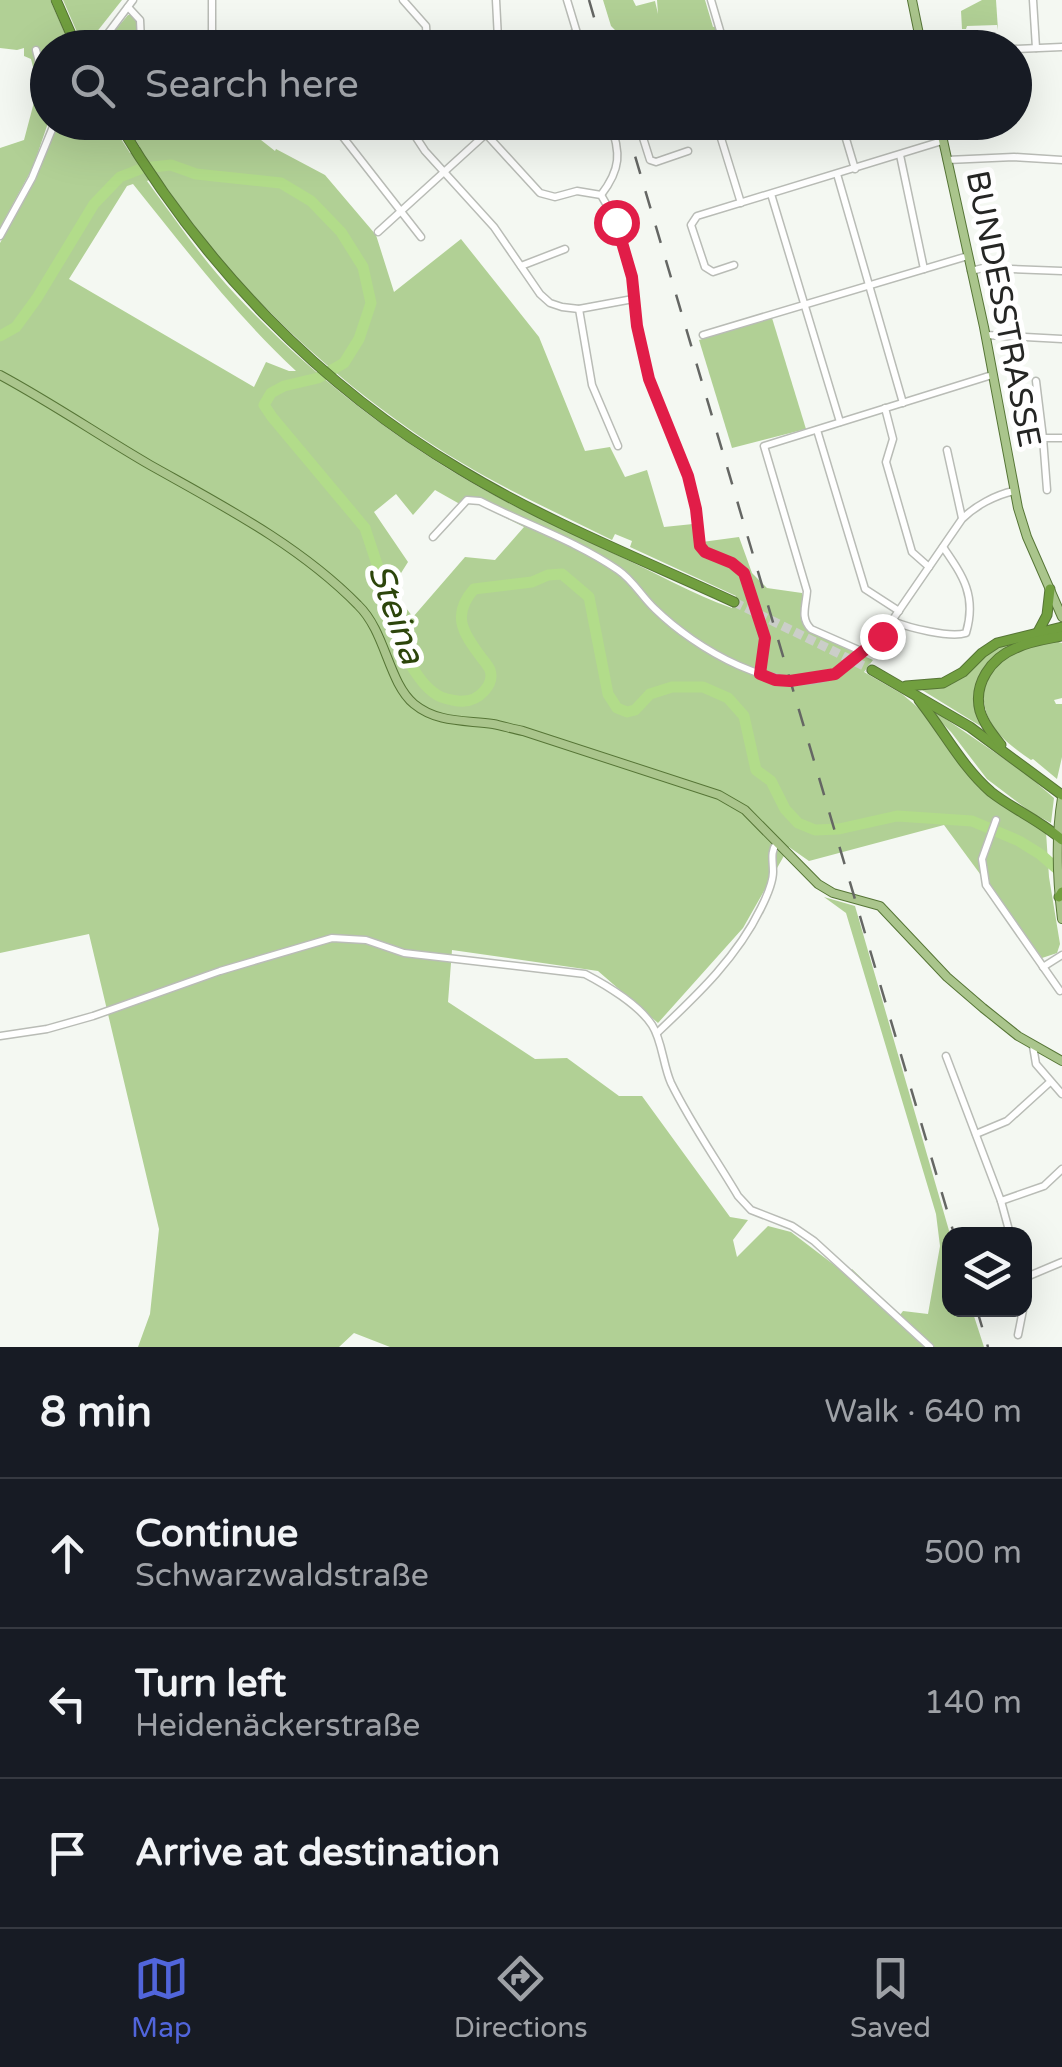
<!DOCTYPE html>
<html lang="en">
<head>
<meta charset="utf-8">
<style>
  body { margin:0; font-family:"Varela Round",sans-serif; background:#242831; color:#f1f3f6 }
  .controls { position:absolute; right:30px; bottom:30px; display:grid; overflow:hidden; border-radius:20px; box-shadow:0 10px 40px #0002 }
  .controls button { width:90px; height:90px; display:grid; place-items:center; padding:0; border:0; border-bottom:2px solid #363941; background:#171b24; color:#f1f3f6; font:50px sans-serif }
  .stop { position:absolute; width:30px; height:30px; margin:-22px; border:8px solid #e11d48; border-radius:50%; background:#fff }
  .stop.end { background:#e11d48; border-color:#fff; box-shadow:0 2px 10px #0008 }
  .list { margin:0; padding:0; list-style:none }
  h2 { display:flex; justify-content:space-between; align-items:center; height:130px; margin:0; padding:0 40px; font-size:42px }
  h2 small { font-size:32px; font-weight:400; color:#9ea1a6 }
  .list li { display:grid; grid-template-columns:65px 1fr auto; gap:30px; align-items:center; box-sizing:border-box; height:150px; padding:0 40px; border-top:2px solid #363941 }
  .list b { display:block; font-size:38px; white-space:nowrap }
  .list p { margin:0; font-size:32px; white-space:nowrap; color:#9ea1a6 }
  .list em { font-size:32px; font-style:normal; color:#9ea1a6 }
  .icon { flex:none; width:55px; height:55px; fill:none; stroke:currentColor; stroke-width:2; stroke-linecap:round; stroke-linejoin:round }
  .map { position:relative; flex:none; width:1062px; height:1347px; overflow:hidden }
  .search { position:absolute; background:#171b24; box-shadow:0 10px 40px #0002; left:30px; right:30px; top:30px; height:110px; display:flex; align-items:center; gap:25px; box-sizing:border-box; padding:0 35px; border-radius:55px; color:#9ea1a6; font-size:38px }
  .sheet { height:580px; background:#171b24 }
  nav { display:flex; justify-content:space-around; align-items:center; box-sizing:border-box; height:140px; border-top:2px solid #363941; background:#171b24; font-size:28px; color:#9ea1a6 }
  nav a { display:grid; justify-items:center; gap:5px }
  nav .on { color:#5165db }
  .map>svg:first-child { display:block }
  .green { fill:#b1d095; fill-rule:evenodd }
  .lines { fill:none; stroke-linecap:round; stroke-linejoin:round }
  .river { stroke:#b2dc8a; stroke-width:11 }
  .highway-tunnel { stroke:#cbcec9; stroke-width:9; stroke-dasharray:9 4.5; stroke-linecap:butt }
  .minor-casing { stroke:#b9bcb6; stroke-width:9 }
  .major-casing { stroke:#567536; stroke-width:10 }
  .highway-casing { stroke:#567536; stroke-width:11 }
  .minor { stroke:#fff; stroke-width:6 }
  .major { stroke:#aac58c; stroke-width:8 }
  .highway { stroke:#719f3f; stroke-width:9 }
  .rail { stroke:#656764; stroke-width:2.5; stroke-dasharray:18 18; stroke-linecap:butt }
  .route { stroke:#e11d48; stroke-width:12 }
  .labels { text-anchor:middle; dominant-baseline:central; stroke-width:10; stroke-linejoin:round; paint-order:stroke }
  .street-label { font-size:32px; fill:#252624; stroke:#fff }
  .water-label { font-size:35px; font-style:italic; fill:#2c450b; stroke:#fff }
</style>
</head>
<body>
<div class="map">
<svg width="1062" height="1347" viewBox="0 0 1062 1347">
  <rect width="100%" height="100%" fill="#f4f8f2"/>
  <g class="green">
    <polygon points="0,0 50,0 71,47 48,48 48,123 33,167 0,228 0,148 24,140 38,87 31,59 24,56 24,48 17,50 0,48"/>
    <polygon points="63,0 122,0 84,48"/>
    <polygon points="603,0 633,0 636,6 655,1 658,14 657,0 705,0 713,27 717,26 718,32 712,40 646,37 644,34 616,31 611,26"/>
    <polygon points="982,0 996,0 998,30 997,25 967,26 966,29 962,29 961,11"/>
    <polygon points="128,15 132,15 137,21 137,41 127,46 127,47 101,47"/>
    <path d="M59,122l52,1 19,30 10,-6 -15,-24h117l10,10 23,18 1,-2 49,26 51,60 18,57 67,-53 78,98 46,114 25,-4 15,30 22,-7 17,57 29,-3 9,18 37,-5 13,36 15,15 35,5c2,17 -6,22 6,38l65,29 -9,12 38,22 20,17 52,68 72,53 3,45 11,67 -3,9 -15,5 -98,-133 -135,36 -20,-14 -46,81 -85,95 -60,-52 -146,-21 -4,52 87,57 32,-1 52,38h23l88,121 18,3 -15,20 4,17 31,-31 23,6 55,42 6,-5 48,46 3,-4 25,3 12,-68 -4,-32 -90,-301 -22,-16 31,9 95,328v76h22l12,37h-594l-36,-14 -15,14h-201l12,-33 9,-85 -70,-295 -89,19v-710l35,-66zM158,176c24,33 48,67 75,97 63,71 147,142 229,190 48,29 100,52 150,77l3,-6 17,7 -2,6 106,49 -4,12c-40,-14 -78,-36 -117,-54 -46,-21 -92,-43 -136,-67 -90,-51 -173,-117 -244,-193 -33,-35 -60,-75 -88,-113zM133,184c53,66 102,130 163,187h-7l-23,-9 -12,25 -185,-108 58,-93zM435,490l30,17 4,-3h9l46,23 -29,33 -30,-3 -52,60 -22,-28 17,-27 -34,-50 22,-18 17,21z"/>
    <polygon points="772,318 806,429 732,448 699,340"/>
    <path d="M1051,632c-26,10 -73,19 -73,55 0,13 3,27 4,40l-60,-37 30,-6 45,-37z"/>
    <path d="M1055,641l7,2v55l-8,2 2,4h6v53l-5,22 -24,-20 -2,1c-11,-8 -22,-15 -31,-25 -21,-22 -23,-56 2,-76 15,-12 36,-14 53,-18z"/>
    <polygon points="937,713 1025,773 1054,798 1051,823 1032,813 987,779 951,732 934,715"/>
  </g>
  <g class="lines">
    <path class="river" d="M0,336l16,-9 21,-29 57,-94 26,-27 23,-9 28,-3 25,9 85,9 30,18 30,31 22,35 8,36 -12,36 -15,24 -26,15 -34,8 -13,7 -7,12 8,12 93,111 45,136c8,12 17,27 31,33 5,2 18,5 23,4 14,0 31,-16 26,-31 -2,-5 -6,-9 -9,-13 -18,-24 -30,-42 -7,-68l58,-7 16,-7 14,-1 27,23 19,97 9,14 10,4 8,-2 15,-16 22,-7h31l25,11 16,18 12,54 15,11 14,28 13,14 17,7 24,-1 58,-13 75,5 47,20 21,13 22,19"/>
    <polyline class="highway-tunnel" points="734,602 872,670"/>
    <defs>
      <g id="minor">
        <polyline points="403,0 426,26 427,44"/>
        <polyline points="496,0 498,39"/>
        <polyline points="567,0 577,33"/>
        <polyline points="711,0 724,44"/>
        <polyline points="1033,0 1036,48"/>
        <polyline points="128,7 140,20 141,41 145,48"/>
        <polyline points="583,40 804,48"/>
        <polyline points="97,48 133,0"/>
        <polyline points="212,48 212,0"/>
        <polyline points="396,48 498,39 565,40"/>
        <polyline points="566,48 566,37 574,33 582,37 582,48"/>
        <polyline points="1014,49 1062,47"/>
        <polyline points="36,50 48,98"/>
        <polyline points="328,122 339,132 421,237"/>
        <polyline points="406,122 425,151 494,227 540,294 550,303 562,307 579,309 633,299"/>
        <polyline points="638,122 650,160 656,162 688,151"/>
        <polyline points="716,122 741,203"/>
        <polyline points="841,122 855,169"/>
        <polyline points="879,122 880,124"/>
        <polyline points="486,134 540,193 555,197 577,191 601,195 616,221 626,253 632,277 637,326 649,379 688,476 696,509 700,546 705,553 732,563 744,573 765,638 761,673"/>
        <polyline points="900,155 924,269"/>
        <polyline points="947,160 1014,157 1062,160"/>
        <polyline points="837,174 903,403"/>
        <polyline points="771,194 840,422"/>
        <path d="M601,195c20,-26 20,-42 9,-73"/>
        <polyline points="378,232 499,122"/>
        <polyline points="0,236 32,178 55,122"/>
        <polyline points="734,265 713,272 705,267 691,225 697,216 942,141"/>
        <polyline points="521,266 565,249"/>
        <polyline points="971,271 983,268 1062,271"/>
        <polyline points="579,309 592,385 618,446"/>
        <polyline points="703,335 968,256"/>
        <polyline points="986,335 1062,339"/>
        <polyline points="1036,381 1043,438 1062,438"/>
        <polyline points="885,408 893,439 886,462 912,552 929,567"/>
        <polyline points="817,430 865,589 899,611"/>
        <polyline points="1043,438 1047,490"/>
        <polyline points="947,450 962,518"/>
        <path d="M433,537l34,-37 13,1c45,23 96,40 138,69 15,10 24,27 37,39 40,39 123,90 180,65 10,-5 15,-13 23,-20 6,-5 13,-9 20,-13l84,-122c13,-13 33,-24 52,-28"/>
        <path d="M893,621c16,7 57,17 73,12 11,-37 -3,-57 -23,-86"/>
        <path d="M861,651l-50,-22c-11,-11 -5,-23 -4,-38l-43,-145 228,-71"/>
        <polyline points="996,820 982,859 986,885 1060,991"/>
        <polyline points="1043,967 1062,955"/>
        <path d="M657,1033c39,-37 80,-75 104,-125 5,-10 12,-25 12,-36 0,-13 -3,-19 4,-30"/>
        <path d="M0,1036l47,-7 46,-13 127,-45 112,-33 34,2 38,13 181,21c21,11 54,31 67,51 10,15 11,40 19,58 19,39 45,76 67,113l13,14 41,16 22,15 116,106"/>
        <polyline points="1033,1046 1036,1064 1062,1094"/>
        <polyline points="946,1056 1001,1201 1010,1234"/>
        <polyline points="976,1134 1007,1121 1050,1082"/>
        <polyline points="1001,1201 1044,1186 1062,1169"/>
        <polyline points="1024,1278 1062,1262"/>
        <polyline points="1018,1335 1023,1310"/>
      </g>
      <g id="major">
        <polyline points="912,0 921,44"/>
        <polyline points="913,48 921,44 931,48"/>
        <polyline points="939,122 984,327 1018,508 1027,537 1062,617"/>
        <path d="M0,375c52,28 100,61 150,90 73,41 149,80 208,140 28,27 30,77 56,99 23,19 51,16 79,20 10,2 20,5 30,7l196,64 26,15 73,74 15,9 47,13 67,71 36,31 35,28 44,25"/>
        <path d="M1062,798c-7,41 -5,80 0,121"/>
      </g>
      <g id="highway">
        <polyline points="56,0 77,48"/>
        <path d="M118,122c84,142 201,264 343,348 86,52 182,90 273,132"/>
        <polyline points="1038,632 1047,615 1050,589"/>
        <polyline points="872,670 970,727 1062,795"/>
        <polyline points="906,686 943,683 963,672 982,653 997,643 1062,627"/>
        <path d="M919,700c24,30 43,67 72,92 23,18 50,29 71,48"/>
        <path d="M1001,745c-8,-10 -17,-21 -21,-34 -7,-27 11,-53 36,-63 14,-7 31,-9 46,-12"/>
        <polyline points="1059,897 1062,892"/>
      </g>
    </defs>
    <use href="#minor" class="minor-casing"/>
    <use href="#major" class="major-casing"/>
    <use href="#highway" class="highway-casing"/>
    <use href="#minor" class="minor"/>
    <use href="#major" class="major"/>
    <use href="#highway" class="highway"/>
    <g class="rail">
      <polyline points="589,0 603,48"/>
      <polyline points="625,122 954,1234"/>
      <polyline points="977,1310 988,1347"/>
    </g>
  </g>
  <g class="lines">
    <polyline class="route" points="616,222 632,277 637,326 649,379 688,476 696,509 700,546 705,552 732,563 744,573 765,638 760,674 775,680 790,681 835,674 882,636"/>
  </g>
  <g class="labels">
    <g class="street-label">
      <text transform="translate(1003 309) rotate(79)">BUNDESSTRASSE</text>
    </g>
    <g class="water-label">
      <text transform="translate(396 614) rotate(70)">Steina</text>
    </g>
  </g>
</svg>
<div class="controls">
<button><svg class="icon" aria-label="layers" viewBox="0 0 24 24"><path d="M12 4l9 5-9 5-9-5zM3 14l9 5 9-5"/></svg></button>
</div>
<div class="stop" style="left:616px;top:222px"></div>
<div class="stop end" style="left:882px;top:636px"></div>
<div class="search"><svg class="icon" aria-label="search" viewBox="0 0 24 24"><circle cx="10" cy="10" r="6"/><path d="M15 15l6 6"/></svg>Search here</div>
</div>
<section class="sheet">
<h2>8 min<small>Walk · 640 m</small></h2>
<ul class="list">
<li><svg class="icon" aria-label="ahead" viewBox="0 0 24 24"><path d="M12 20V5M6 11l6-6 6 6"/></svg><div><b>Continue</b><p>Schwarzwaldstraße</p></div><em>500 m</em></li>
<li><svg class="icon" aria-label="left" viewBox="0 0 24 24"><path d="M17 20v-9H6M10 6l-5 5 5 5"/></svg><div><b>Turn left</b><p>Heidenäckerstraße</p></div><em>140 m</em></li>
<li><svg class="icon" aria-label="arrive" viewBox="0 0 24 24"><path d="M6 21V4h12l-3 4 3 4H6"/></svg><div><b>Arrive at destination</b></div></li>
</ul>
</section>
<nav>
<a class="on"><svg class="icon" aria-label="map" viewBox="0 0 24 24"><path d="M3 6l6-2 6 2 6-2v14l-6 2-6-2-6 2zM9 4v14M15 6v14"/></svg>Map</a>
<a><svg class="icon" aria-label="directions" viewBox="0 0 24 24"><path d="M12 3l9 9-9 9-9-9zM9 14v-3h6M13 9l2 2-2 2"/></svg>Directions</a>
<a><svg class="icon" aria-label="saved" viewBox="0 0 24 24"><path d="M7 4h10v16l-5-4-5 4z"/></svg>Saved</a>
</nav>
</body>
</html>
